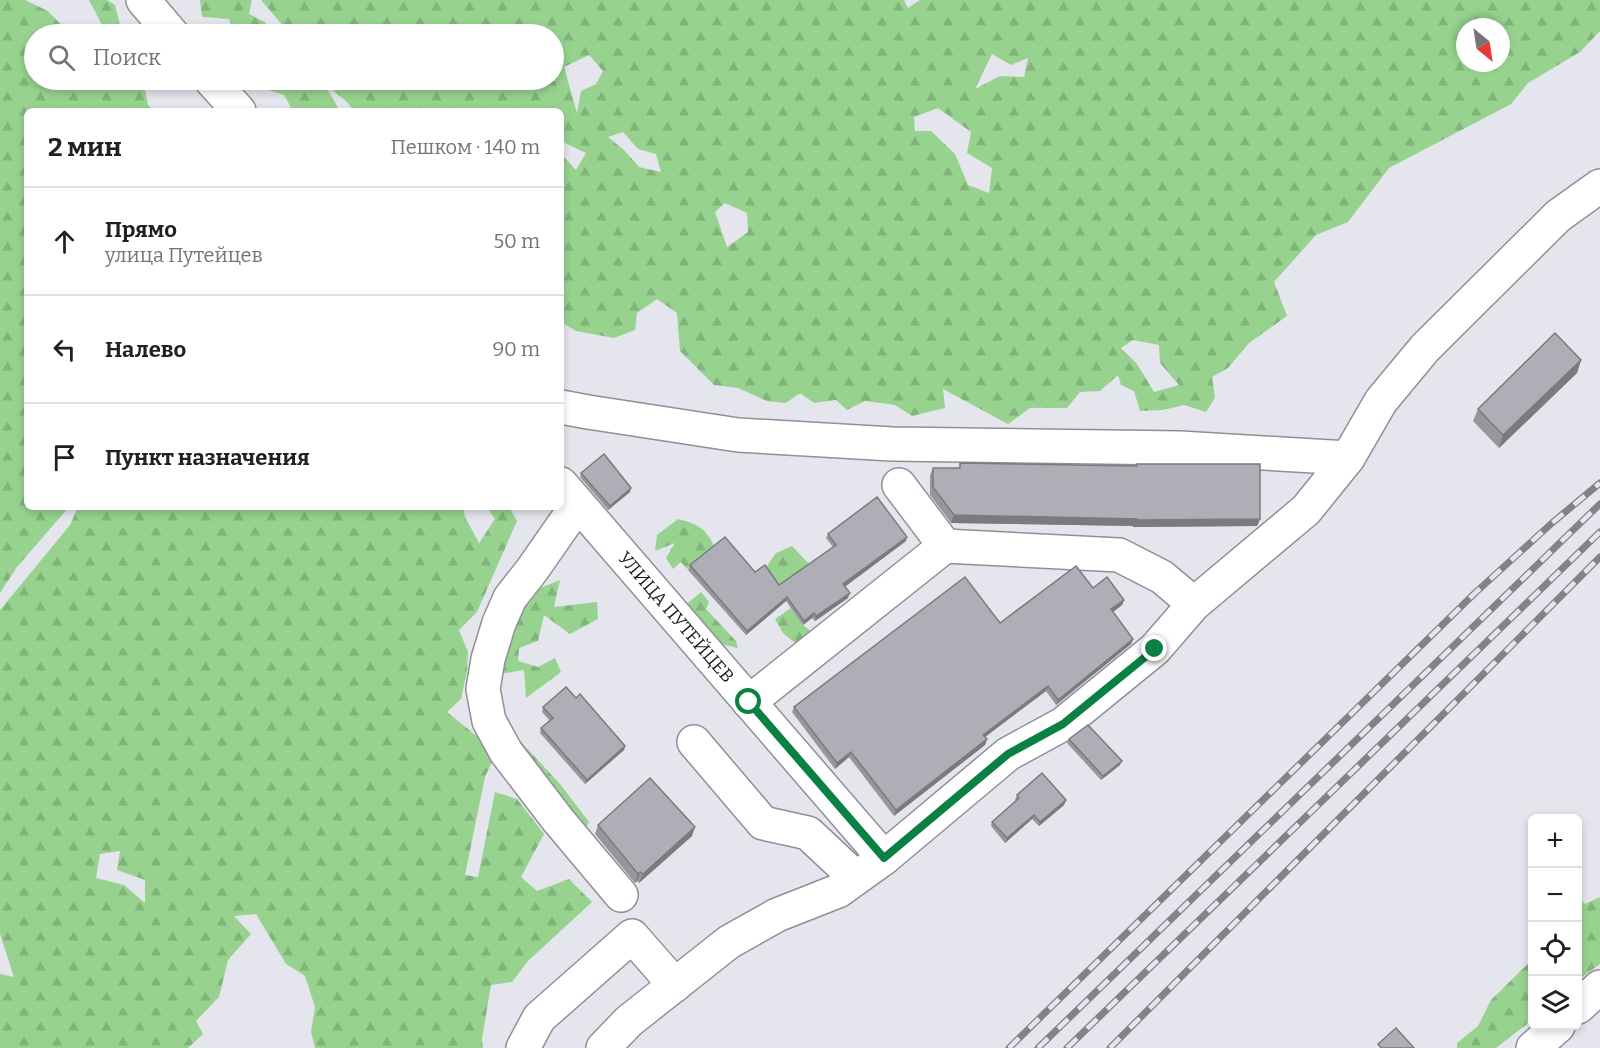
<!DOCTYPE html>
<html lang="ru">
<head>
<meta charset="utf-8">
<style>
  body { margin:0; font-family:Bitter,serif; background:#f2f2f2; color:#202124 }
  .controls { position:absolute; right:18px; bottom:18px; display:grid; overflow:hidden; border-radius:9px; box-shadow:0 3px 9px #0003 }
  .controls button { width:54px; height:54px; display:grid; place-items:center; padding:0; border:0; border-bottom:2px solid #e0e0e0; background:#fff; color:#202124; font:30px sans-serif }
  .compass { position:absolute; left:1456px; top:18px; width:54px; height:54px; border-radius:50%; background:#fff; box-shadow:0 3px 9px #0003; rotate:150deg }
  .stop { position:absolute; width:18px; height:18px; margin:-14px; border:4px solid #0b8043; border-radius:50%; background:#fff }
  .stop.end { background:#0b8043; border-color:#fff; box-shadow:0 2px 6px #0008 }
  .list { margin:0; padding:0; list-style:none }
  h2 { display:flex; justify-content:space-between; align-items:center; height:78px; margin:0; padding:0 24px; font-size:26px }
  h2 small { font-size:20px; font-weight:400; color:#757577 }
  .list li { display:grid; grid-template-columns:39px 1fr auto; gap:18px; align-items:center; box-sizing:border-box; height:108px; padding:0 24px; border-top:2px solid #e0e0e0 }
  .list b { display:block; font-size:22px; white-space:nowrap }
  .list p { margin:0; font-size:20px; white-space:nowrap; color:#757577 }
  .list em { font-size:20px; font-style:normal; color:#757577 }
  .icon { flex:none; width:33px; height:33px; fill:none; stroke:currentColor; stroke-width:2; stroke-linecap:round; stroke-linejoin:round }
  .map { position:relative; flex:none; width:1600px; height:1048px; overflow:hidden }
  .search { position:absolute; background:#fff; box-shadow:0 3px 9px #0003; left:24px; top:24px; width:540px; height:66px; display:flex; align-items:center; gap:15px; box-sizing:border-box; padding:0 21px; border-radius:33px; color:#757577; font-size:22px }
  .panel { position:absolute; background:#fff; box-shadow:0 3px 9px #0003; left:24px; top:108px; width:540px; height:402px; border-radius:9px }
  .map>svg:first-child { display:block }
  .forest { fill:url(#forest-firs); fill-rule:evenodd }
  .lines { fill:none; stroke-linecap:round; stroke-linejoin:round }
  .minor-casing { stroke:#8f8f98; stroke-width:36 }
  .minor { stroke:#fff; stroke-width:33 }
  .rail-casing { stroke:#838289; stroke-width:7 }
  .rail { stroke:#e5e5ee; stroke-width:4.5; stroke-dasharray:14; stroke-linecap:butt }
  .wall { fill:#96969d }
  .shaded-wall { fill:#7a7a80 }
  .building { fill:#aeaeb7; stroke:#7a7a80; stroke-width:1.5 }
  .route { stroke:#0b8043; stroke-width:8 }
  .labels { text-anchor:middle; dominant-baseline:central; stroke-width:4.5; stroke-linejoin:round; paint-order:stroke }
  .street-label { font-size:18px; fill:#18171b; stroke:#e5e5ee }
</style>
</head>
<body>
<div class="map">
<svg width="1600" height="1048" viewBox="0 0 1600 1048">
  <defs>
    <pattern id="forest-firs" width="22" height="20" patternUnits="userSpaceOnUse" patternTransform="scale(1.5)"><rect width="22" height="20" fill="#97d38f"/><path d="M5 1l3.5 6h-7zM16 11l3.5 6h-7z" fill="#81b47b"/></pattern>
  </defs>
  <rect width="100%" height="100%" fill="#e5e5ee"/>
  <g class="forest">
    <polygon points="0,0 25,0 48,11 70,34 34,34 34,80 143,80 148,105 154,111 27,111 27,507 69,507 17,567 0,593"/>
    <polygon points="89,0 107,0 115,5 120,25 102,25"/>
    <polygon points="200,0 252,0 249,14 265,22 273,34 233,34 229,19 202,17"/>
    <path d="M261,0h643l4,8 12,-8h680v31l-20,21 -52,31 -17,21 -122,64 -41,54 -32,13 -42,47 13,34 -38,27 -21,25 -16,9 3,21 -9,14 -22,-7 -21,5 -23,1 -6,-20 -13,-6 -3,-10 -18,16 -20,1 -13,16h-37l-22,16 -65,-35 2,19 -33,8 -17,-11 -30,-4 -18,9 -11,-10 -22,3 -14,-10 -14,10 -19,-2 -29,-13 -24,-3 -34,-34 -3,-38 -20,-14 -20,14 -2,17 -21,8 -38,-7 -15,-9v-168l15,16 10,-17 -23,-11 -2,-31h-207l-7,-9 -24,-20 17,29h-47l-9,-16 -22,-7 -1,-8h293v-46h-264zM1465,27h36v36h-36zM992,54l19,11 17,-7 -4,19 -24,-1 -25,13zM589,55l14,16 -7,13 -15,7 -4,22 -13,-46zM938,108l33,24 -4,21 25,15 -3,25 -21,-8 -13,-31 -24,-23h-16l-1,-14zM623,132l15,17 18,5 5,18 -22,-5 -15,-17 -16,-13zM725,203l22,10 1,19 -21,15 -12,-35zM1133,340l26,5 1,18 19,22 -25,7 -17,-28 -16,-16z"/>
    <path d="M78,507h385l2,10 14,26 16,-24 -8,-12h22l8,14 -40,91 -18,18 9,22 -1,19 -6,28 -14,13 31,25 14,25 -7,15 -20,98 13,2 17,-85 22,7 27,35 -23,43 16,14 32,-12 23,23 -64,59 -16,21 -21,3 -9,54 1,9h-168l-4,-16 4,-25 -10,-31 -19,-12 -30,-50 -22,2 17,18 -23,26 -9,37 -23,24 7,13 -15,14h-188v-74l14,3 -14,-43v-324l70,-85zM120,851l-3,19 28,10v23l-21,-18 -28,-7 4,-24z"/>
    <path d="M678,519c20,5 28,9 37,29l-28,21 -6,-7 -8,7 -7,-11 9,-15 -20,8 2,-16z"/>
    <polygon points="792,546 811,566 778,589 764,570 776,553"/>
    <polygon points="560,580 554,607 597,602 598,619 570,634 544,615 538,641 519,648 518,661 538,667 555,658 561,672 526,698 524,670 500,674 518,612 540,588"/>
    <polygon points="701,592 709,602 706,609 736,641 738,648 721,644 687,604"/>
    <polygon points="791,608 803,625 812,632 805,641 794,642 783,633 775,619"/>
    <polygon points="508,728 560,784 589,822 583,834"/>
    <polygon points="1578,897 1585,904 1600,897 1600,964 1581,978 1578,983"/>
    <polygon points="1532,960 1532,1020 1496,1048 1457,1048 1457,1043 1478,1026 1491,1000"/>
  </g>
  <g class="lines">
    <defs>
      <g id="minor">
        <polyline points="143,0 172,34"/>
        <polyline points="211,80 239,111"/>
        <polyline points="561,407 588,412 738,435 892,444 1180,448 1348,458"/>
        <path id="s1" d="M561,484l323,374"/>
        <polyline points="899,485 945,546"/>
        <polyline points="578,504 532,570 510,598 499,623 488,659 483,689 489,721 506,752 558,820 621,895"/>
        <polyline points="749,702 945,546 1119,555 1162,577 1194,604"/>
        <polyline points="694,742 763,823 808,833 856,878"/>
        <polyline points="1578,1007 1600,987"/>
        <polyline points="523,1048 539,1018 632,936 675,985"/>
        <polyline points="603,1048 629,1021 729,942 777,915 838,891 884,858 1008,754 1063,724 1155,649 1194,604 1306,510 1348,458 1381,401 1425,348 1558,216 1600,186"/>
        <polyline points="1533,1048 1558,1026"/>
      </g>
    </defs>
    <use href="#minor" class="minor-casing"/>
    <use href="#minor" class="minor"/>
    <defs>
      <g id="rail">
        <polyline points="1009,1048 1475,593 1552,523 1600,483"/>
        <polyline points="1038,1048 1600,504"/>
        <polyline points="1067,1048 1600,532"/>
        <polyline points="1110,1048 1600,557"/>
      </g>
    </defs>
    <use href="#rail" class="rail-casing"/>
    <use href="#rail" class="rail"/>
  </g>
  <g class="wall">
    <polygon points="1581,360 1577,373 1499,448 1473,421 1478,409"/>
    <polygon points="960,463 1136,466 1137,464 1260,519 1257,526 1133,527 1133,526 951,523 930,495 930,475 933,468 959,468"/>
    <polygon points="581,473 630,492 608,510 580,477"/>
    <polygon points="828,534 906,541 845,586 848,598 815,621 812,618 803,625 786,601 746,635 688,570 690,565 755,572 779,585 833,547 826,538"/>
    <polygon points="1093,588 1124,600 1122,605 1113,612 1133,639 1131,644 1056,705 1046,691 985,737 987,739 985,745 894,816 849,757 835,769 792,712 794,707 1000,623"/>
    <polygon points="576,698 625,746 624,750 585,784 540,733 541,728 550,721 542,712 543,707"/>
    <polygon points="1069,739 1120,765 1101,780 1067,743"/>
    <polygon points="1017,795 1066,800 1064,805 1039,826 1032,819 1005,843 991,826 992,822 1016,801 1015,800"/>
    <polygon points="598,825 692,836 639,883 637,881 635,883 595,834"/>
  </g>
  <g class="shaded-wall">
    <polygon points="1581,360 1577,373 1499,448 1503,435"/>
    <polygon points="631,488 630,492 608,510 610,506"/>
    <polygon points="954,515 1260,519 1257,526 1133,527 1133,526 951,523"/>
    <polygon points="907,537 906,541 842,589 843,584"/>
    <polygon points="850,593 848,598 815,621 816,616"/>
    <polygon points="787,597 786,601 746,635 747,631"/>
    <polygon points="1124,600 1122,605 1109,615 1111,609"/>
    <polygon points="814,613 812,618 803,625 804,621"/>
    <polygon points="1133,639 1131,644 1056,705 1058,700"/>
    <polygon points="1048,686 1046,691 981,740 983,735"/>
    <polygon points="987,739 985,745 894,816 896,810"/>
    <polygon points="625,746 624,750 585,784 587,780"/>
    <polygon points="851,752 849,757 835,769 837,763"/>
    <polygon points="1122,761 1120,765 1101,780 1103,776"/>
    <polygon points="1066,800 1064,805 1039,826 1040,822"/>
    <polygon points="1034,815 1032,819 1005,843 1007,838"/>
    <polygon points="695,827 692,836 639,883 643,874"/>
    <polygon points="640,872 637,881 635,883 638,874"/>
  </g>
  <g class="building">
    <polygon points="1555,333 1581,360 1503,435 1478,409"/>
    <polygon points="604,454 631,488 610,506 581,473"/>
    <polygon points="960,463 1137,466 1137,464 1260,464 1260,519 1136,520 1137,519 954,515 933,487 933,468 960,468"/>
    <polygon points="877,497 907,537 843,584 850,593 816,616 814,613 804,621 787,597 747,631 690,565 725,537 755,572 765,565 779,585 836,545 828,534"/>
    <polygon points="1076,566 1093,588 1107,577 1124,600 1111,609 1133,639 1058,700 1048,686 983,735 987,739 896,810 851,752 837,763 794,707 965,577 1000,623"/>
    <polygon points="566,687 576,698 580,694 625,746 587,780 541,728 553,718 543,707"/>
    <polygon points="1088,725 1122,761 1103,776 1069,739"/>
    <polygon points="1042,773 1066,800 1040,822 1034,815 1007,838 992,822 1019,798 1017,795"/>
    <polygon points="650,778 695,827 643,874 640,872 638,874 598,825"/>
    <polygon points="1396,1028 1414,1048 1381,1048 1378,1044"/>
  </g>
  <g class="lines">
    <polyline class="route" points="749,702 884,858 1008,754 1063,724 1155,649"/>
  </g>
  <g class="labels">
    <g class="street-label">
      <text stroke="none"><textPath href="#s1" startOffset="176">УЛИЦА ПУТЕЙЦЕВ</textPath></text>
    </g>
  </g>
</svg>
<div class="controls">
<button>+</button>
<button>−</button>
<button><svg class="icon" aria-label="locate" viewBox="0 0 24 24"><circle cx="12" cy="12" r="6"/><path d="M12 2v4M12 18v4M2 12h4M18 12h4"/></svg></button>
<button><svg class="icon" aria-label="layers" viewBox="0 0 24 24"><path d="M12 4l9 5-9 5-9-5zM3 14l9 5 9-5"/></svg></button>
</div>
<svg class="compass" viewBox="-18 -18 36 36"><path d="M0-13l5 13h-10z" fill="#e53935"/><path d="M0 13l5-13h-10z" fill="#757577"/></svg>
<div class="stop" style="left:749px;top:702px"></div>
<div class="stop end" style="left:1155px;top:649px"></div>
<div class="search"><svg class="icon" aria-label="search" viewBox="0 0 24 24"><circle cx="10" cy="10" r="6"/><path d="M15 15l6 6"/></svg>Поиск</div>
<section class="panel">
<h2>2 мин<small>Пешком · 140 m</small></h2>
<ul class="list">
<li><svg class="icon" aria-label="ahead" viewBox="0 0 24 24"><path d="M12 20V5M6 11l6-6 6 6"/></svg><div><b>Прямо</b><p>улица Путейцев</p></div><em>50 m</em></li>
<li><svg class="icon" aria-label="left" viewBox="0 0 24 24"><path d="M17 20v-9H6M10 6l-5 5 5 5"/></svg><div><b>Налево</b></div><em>90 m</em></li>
<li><svg class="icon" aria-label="arrive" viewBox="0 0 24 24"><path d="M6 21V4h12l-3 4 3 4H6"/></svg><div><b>Пункт назначения</b></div></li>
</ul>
</section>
</div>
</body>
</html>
